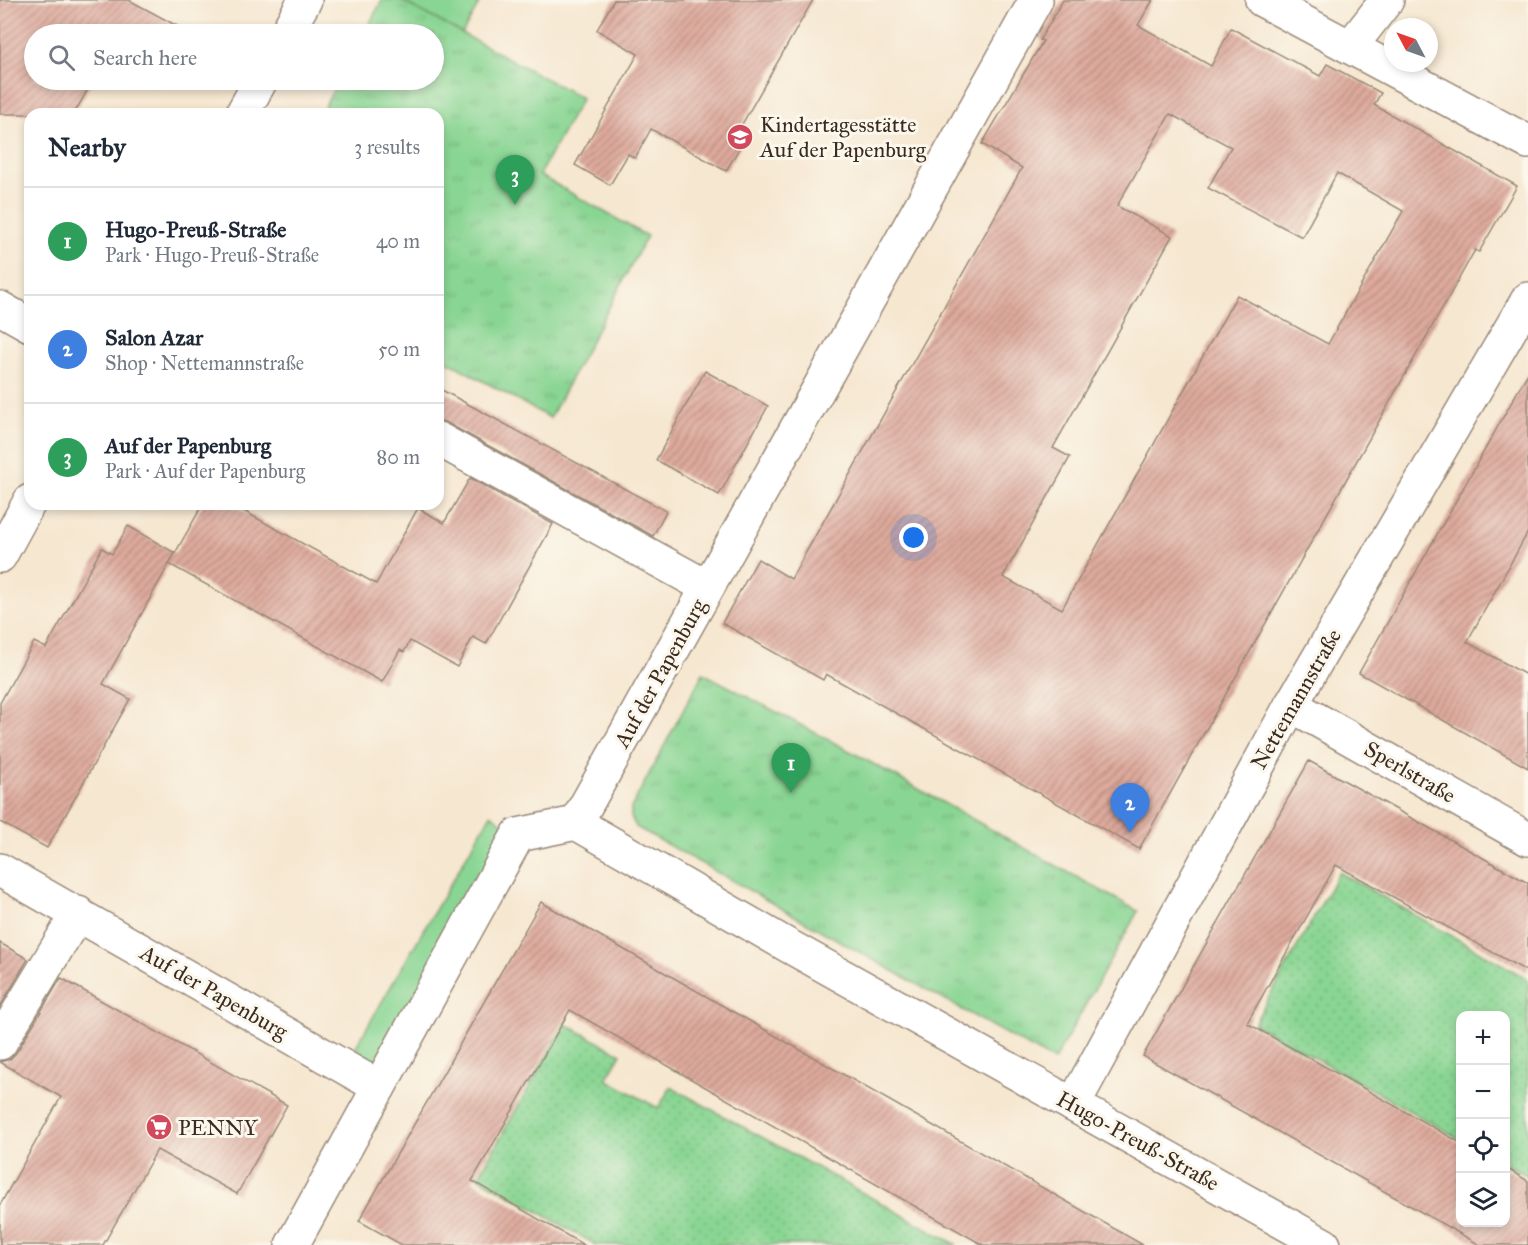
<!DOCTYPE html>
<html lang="en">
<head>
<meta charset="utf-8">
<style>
  body { margin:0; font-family:"IM FELL Great Primer",serif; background:#f6f6f7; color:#1f2937 }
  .controls { position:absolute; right:18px; bottom:18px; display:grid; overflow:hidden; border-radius:12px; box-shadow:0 3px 9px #0003 }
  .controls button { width:54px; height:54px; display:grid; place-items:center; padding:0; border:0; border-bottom:2px solid #e0e1e3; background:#fff; color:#1f2937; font:30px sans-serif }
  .compass { position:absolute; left:1384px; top:18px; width:54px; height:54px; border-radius:50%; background:#fff; box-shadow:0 3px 9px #0003; rotate:311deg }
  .you { position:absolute; left:914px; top:538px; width:21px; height:21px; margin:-15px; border:4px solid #fff; border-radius:50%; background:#1a73e8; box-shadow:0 0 0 9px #1a73e833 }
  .badge { display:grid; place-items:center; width:39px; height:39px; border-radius:50%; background:#ea580c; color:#fff; font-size:20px; font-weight:700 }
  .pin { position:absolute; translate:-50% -50px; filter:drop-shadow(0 2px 3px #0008) }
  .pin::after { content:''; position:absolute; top:32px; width:21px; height:18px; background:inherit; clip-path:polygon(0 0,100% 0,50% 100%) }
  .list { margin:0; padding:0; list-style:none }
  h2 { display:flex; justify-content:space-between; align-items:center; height:78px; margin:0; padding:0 24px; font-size:26px }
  h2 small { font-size:20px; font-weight:400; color:#747a83 }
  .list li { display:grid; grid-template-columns:39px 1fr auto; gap:18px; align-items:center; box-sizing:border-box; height:108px; padding:0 24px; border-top:2px solid #e0e1e3 }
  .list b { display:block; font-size:22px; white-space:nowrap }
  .list p { margin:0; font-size:20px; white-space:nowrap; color:#747a83 }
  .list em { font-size:20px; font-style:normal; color:#747a83 }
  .icon { flex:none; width:33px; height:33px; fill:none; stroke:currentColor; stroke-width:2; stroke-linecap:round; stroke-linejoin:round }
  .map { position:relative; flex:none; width:1528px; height:1245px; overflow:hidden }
  .search { position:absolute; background:#fff; box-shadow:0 3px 9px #0003; left:24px; top:24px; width:420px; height:66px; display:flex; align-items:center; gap:15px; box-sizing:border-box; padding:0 21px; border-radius:33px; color:#747a83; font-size:22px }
  .panel { position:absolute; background:#fff; box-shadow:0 3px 9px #0003; left:24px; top:108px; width:420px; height:402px; border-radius:18px }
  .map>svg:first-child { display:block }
  .grass { fill:#89d593; stroke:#628058; stroke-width:1.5 }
  .park { fill:url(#park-tufts); stroke:#628058; stroke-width:1.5 }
  .garden { fill:url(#garden-dots); stroke:#628058; stroke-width:1.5 }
  .building { fill:url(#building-hatch); fill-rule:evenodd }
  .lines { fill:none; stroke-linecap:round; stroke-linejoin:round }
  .minor-casing { stroke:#988877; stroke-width:36 }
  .minor { stroke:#fff; stroke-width:33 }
  .labels { text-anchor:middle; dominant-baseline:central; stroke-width:6; stroke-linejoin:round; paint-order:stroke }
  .poi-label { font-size:22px; fill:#3b2a1e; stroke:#fbf7ec; text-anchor:start }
  .street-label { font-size:22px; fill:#3b2a1e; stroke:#fbf7ec }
</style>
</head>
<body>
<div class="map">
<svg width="1528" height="1245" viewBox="0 0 1528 1245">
  <defs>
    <pattern id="park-tufts" width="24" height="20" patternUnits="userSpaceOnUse" patternTransform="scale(1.5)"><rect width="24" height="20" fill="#89d593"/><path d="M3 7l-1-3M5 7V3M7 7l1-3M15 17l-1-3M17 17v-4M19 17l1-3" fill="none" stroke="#77b77e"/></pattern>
    <pattern id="garden-dots" width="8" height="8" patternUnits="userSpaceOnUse" patternTransform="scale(1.5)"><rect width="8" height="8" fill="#89d593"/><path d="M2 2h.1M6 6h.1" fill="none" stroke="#77b77e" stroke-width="1.8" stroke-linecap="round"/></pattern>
    <pattern id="building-hatch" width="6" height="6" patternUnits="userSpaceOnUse" patternTransform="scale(1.5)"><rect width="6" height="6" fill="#deaa9d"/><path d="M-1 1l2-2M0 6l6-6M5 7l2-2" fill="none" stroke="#b58b7f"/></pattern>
  </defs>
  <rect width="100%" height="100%" fill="#fbf7ec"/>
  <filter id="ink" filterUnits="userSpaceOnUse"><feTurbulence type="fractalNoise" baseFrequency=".0167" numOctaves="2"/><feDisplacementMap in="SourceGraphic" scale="12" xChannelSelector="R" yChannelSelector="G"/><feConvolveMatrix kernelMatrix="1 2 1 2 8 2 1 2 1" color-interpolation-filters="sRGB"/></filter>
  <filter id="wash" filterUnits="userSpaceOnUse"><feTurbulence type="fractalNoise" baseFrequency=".008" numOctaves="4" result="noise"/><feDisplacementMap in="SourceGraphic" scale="24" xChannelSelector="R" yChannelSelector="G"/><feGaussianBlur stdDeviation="1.35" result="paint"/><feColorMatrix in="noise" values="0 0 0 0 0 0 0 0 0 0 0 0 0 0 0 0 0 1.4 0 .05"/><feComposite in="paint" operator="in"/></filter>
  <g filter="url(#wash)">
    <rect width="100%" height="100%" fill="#f6e7d0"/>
    <g class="grass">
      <polygon points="400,0 481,0 462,34"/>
      <polygon points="491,814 518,835 379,1087 344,1067"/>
    </g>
    <g class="park">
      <polygon points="382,0 400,0 582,98 539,175 647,236 550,418 438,356 438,114 320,114 339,80 434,80 434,34 364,34"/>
      <polygon points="703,673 859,756 1138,911 1054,1061 636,827 631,817 631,808"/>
    </g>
    <g class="garden">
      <polygon points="1339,872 1528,979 1528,1176 1506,1164 1506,1016 1460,1016 1460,1139 1254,1024"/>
      <polygon points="565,1024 621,1054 606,1079 658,1108 671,1087 957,1245 596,1245 478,1177"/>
    </g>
    <g id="blocks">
      <g class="building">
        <polygon points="0,0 129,0 192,34 34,34 34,80 93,80 74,114 0,114"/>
        <polygon points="614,0 813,0 741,126 749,131 726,171 651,129 635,158 628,154 610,185 575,165 638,54 597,30"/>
        <path d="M1063,0h90l-15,25 73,41 20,-38 89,48 7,-12 54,29 -7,12 143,81 -38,66 -4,-2 -336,599 -313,-175 -3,6 -101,-57 36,-64 33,20 231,-411 -40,-24 61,-103 -3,-1zM1170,114l61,33 -23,41 94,49 35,-64 66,38 -75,133 -91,-49 -175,314 -59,-32 67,-120 -17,-9 119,-212 -55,-30z"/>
        <polygon points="705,371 768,406 719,495 656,460"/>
        <polygon points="1528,373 1528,532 1467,642 1528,676 1528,768 1359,673"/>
        <polygon points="438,388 666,511 653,536 447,423 438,420"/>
        <polygon points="470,478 553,524 486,644 473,637 457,667 410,641 404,652 400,650 382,682 169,564 203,504 231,504 376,584 418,508 444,523"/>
        <polygon points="128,526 175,553 103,684 130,699 47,848 0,822 0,703 34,642 46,648 102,548 112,554"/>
        <polygon points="1309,761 1528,883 1528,972 1336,865 1247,1023 1461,1143 1461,1222 1506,1222 1506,1168 1528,1181 1528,1245 1480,1245 1143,1056"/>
        <polygon points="541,902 609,941 1143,1245 983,1245 570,1010 472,1181 584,1245 402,1245 359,1221"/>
        <polygon points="0,943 28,959 0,1007"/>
        <polygon points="61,978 287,1105 237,1194 157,1150 103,1245 0,1245 0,1205 61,1097 0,1062 10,1059 16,1053"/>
      </g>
    </g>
  </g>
  <g filter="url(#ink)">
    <use href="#blocks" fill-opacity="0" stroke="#988877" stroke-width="1.5"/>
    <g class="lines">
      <defs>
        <g id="minor">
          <polyline points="1262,0 1528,142"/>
          <polyline points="286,34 305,0"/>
          <polyline points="1351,46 1387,0"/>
          <polyline points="242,114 261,80"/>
          <polyline points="0,308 30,325"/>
          <polyline points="438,439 707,587"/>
          <polyline points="0,556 30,501"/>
          <polyline points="1291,705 1528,839"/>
          <polyline points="576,823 787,945 1324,1245"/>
          <polyline points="0,870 379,1087"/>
          <polyline points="0,1043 78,913"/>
          <polyline points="1073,1105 1291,705 1528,299"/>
          <polyline points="292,1245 518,835 576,823 1036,0"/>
        </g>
      </defs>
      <use href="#minor" class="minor-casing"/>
      <use href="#minor" class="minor"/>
    </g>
  </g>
  <defs>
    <symbol id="school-disc" viewBox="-11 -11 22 22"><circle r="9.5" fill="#d1495b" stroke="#fbf7ec"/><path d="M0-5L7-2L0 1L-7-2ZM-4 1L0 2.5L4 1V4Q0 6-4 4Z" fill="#fff"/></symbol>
    <symbol id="supermarket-disc" viewBox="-11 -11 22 22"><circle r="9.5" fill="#d1495b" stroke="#fbf7ec"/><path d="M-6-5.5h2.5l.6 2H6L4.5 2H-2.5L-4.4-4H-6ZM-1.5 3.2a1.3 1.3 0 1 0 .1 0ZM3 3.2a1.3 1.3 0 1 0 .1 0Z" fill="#fff"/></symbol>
  </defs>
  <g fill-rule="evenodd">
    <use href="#school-disc" x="725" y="122" width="30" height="30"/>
    <use href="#supermarket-disc" x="144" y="1112" width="30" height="30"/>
  </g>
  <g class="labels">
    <g class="poi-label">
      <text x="760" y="124">Kindertagesstätte<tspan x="760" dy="25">Auf der Papenburg</tspan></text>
      <text x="178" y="1127">PENNY</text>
    </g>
    <g class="street-label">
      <text transform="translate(660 673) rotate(-61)">Auf der Papenburg</text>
      <text transform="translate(1296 699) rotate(-60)">Nettemannstraße</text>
      <text transform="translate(1410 772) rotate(30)">Sperlstraße</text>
      <text transform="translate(214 992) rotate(30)">Auf der Papenburg</text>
      <text transform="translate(1138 1141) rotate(29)">Hugo-Preuß-Straße</text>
    </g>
  </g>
</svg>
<div class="controls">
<button>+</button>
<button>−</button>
<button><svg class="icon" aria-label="locate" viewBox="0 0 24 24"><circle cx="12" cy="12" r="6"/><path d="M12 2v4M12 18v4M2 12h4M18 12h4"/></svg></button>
<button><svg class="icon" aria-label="layers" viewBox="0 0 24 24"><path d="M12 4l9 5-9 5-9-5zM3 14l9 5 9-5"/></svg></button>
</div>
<svg class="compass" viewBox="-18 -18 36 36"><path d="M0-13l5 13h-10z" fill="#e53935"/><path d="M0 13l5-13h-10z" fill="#747a83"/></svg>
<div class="you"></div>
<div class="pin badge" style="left:791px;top:793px;background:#2e9e5b">1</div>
<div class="pin badge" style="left:1130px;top:833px;background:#3f7fe0">2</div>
<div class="pin badge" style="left:515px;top:205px;background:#2e9e5b">3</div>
<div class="search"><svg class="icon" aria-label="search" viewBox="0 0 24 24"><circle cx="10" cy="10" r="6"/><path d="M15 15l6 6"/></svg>Search here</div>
<section class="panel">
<h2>Nearby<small>3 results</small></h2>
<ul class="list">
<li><span class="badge" style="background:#2e9e5b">1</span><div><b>Hugo-Preuß-Straße</b><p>Park · Hugo-Preuß-Straße</p></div><em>40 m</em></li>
<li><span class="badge" style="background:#3f7fe0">2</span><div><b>Salon Azar</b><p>Shop · Nettemannstraße</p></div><em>50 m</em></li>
<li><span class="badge" style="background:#2e9e5b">3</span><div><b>Auf der Papenburg</b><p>Park · Auf der Papenburg</p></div><em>80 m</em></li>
</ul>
</section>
</div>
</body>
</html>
